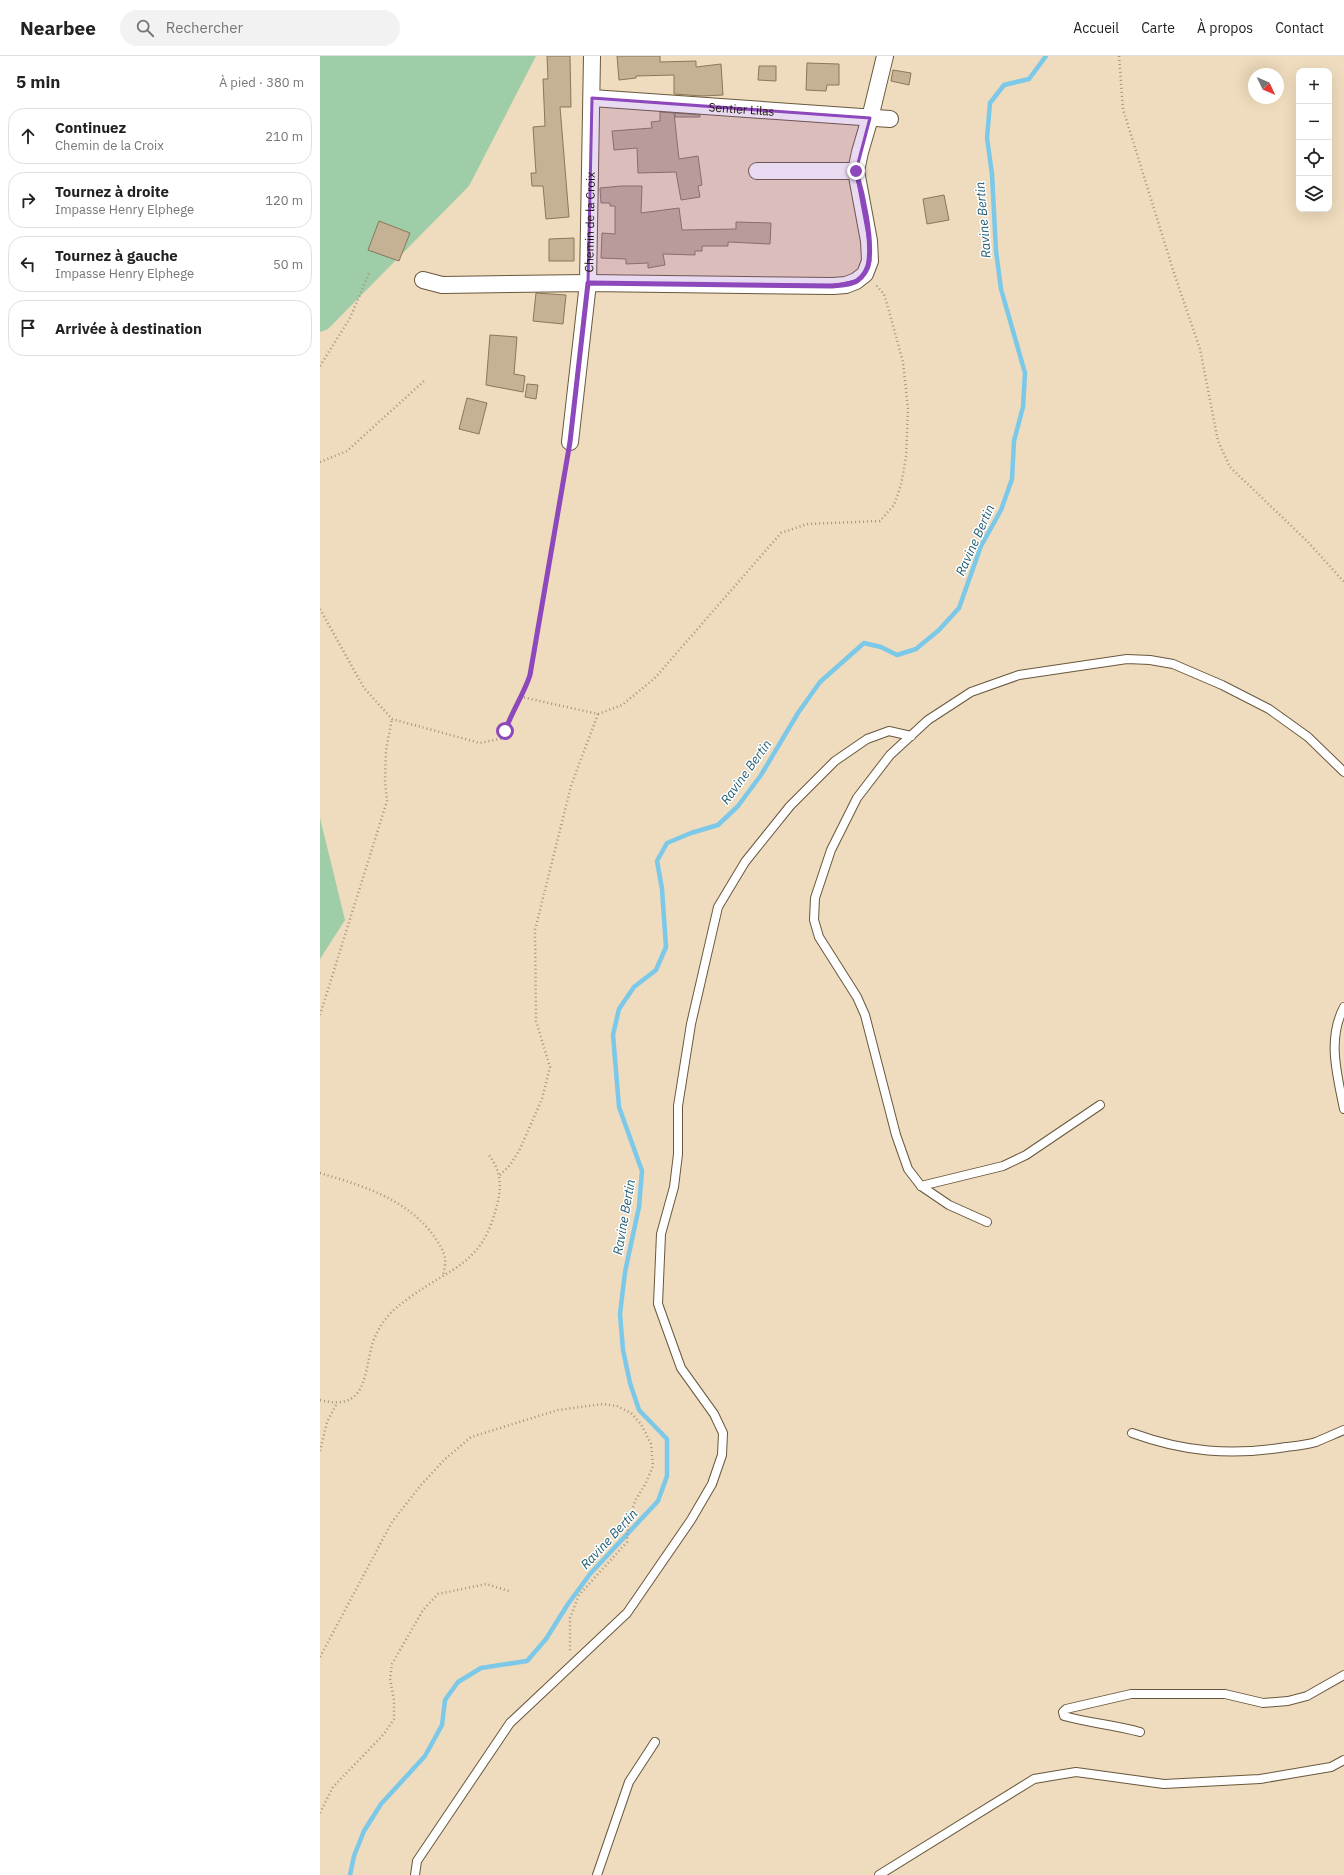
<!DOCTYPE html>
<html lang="fr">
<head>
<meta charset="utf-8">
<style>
  body { margin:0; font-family:"IBM Plex Sans",sans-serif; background:#f2f2f2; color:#222 }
  .controls { position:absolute; right:12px; top:12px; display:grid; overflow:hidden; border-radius:8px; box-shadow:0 4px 16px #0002 }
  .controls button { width:36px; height:36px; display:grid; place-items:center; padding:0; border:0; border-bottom:1px solid #e0e0e0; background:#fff; color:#222; font:20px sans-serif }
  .compass { position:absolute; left:928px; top:12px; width:36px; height:36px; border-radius:50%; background:#fff; box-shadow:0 4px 16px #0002; rotate:134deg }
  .stop { position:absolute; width:12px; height:12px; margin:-9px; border:3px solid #8d48bb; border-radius:50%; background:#fff }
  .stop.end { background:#8d48bb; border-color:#fff; box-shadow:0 1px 4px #0008 }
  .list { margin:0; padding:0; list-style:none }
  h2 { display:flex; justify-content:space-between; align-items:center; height:52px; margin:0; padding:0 16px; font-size:17px }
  h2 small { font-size:13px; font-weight:400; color:#767676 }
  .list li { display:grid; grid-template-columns:26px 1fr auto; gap:12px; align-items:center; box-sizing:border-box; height:56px; margin:0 8px 8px; padding:0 8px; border:1px solid #e0e0e0; border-radius:16px }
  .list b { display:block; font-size:15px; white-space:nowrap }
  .list p { margin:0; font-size:13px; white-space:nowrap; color:#767676 }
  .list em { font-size:13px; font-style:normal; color:#767676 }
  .icon { flex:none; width:22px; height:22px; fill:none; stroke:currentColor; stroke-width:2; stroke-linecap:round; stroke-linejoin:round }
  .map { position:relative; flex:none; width:1024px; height:1819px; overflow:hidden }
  header { display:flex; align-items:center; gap:24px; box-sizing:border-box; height:56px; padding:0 20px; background:#fff; border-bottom:1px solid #e0e0e0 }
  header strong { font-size:19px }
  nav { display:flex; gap:22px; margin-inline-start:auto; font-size:14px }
  .search { width:280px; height:36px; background:#f2f2f2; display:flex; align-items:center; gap:10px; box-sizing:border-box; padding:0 14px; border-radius:22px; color:#767676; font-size:15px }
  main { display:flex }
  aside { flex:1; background:#fff }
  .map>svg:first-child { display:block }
  .green { fill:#9fcda7 }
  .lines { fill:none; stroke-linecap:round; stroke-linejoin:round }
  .stream { stroke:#7bc8e9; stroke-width:4.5 }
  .building { fill:#c5b194; stroke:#89775c }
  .service-casing { stroke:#69583d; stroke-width:10 }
  .minor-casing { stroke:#69583d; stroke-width:18 }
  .path { stroke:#a4957e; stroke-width:2.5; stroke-dasharray:1 3; stroke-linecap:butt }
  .service { stroke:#fff; stroke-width:8 }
  .minor { stroke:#fff; stroke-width:16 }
  .route { stroke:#8d48bb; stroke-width:5 }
  .marked { fill:#8d48bb; fill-opacity:0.2; stroke:#8d48bb; stroke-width:3; stroke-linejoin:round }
  .labels { text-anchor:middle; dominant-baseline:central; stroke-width:3; stroke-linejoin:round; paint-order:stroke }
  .street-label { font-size:12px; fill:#1d160b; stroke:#fff }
  .water-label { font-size:13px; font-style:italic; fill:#215e75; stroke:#fff }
</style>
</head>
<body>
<header>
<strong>Nearbee</strong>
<div class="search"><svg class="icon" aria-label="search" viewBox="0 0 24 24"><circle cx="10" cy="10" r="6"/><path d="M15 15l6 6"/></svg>Rechercher</div>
<nav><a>Accueil</a><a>Carte</a><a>À propos</a><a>Contact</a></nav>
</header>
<main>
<aside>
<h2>5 min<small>À pied · 380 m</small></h2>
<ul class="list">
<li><svg class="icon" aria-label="ahead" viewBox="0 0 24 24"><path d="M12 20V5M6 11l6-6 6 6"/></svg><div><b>Continuez</b><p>Chemin de la Croix</p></div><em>210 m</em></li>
<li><svg class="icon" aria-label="right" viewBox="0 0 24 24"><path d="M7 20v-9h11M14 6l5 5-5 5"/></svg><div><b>Tournez à droite</b><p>Impasse Henry Elphege</p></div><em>120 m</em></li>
<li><svg class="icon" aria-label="left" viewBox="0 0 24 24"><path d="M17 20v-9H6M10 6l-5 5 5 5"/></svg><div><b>Tournez à gauche</b><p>Impasse Henry Elphege</p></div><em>50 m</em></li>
<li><svg class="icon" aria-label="arrive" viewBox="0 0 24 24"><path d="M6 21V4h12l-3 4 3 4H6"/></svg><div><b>Arrivée à destination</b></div></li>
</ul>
</aside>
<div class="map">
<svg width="1024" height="1819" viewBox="0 0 1024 1819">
  <rect width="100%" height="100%" fill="#efdbbd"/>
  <g class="green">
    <polygon points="0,0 216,0 149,130 8,273 0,276"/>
    <polygon points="0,762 25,864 0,903"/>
  </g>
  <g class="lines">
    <polyline class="stream" points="30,1819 34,1800 44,1775 61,1748 105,1700 122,1669 125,1644 138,1626 161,1612 207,1605 226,1583 248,1548 270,1518 338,1445 347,1420 347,1383 319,1354 310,1327 303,1294 300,1258 305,1216 319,1151 322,1115 299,1051 293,979 299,953 314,931 336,914 346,891 342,833 337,805 347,787 371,777 398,769 418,750 441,719 478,657 500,626 544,587 561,591 577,599 596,593 619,574 639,552 661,490 681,454 692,423 694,385 703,351 705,317 681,233 676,195 672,118 667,82 670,47 684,29 709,23 726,0"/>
  </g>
  <g class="building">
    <polygon points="227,0 250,0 251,51 240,51 249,161 226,163 223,130 212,130 211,117 216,117 213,71 225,70 223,23 228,23"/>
    <polygon points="297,0 340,0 340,6 376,5 376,11 401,8 403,39 382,40 354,38 354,19 316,20 316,22 299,24"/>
    <polygon points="487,7 519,8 519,29 507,29 506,35 486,34"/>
    <polygon points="439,10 456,10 456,25 438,24"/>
    <polygon points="573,14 591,17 589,29 571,25"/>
    <polygon points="340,56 354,57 359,103 378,100 382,129 378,130 380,141 361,144 356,116 318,117 317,92 294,94 292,75 332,72 331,66 340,65"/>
    <polygon points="355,57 380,59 380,61 355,61"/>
    <polygon points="301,130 322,130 321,157 359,152 362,174 416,173 416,166 451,167 450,188 408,186 408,190 382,190 382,195 375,195 375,199 343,198 345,209 328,212 328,207 306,208 306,203 281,202 282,177 295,178 295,150 290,150 290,147 281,147 280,132"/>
    <polygon points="624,139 629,164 607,168 603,143"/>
    <polygon points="59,165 90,177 79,205 48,194"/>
    <polygon points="254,182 254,205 229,205 229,183"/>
    <polygon points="216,237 246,239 243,268 213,265"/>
    <polygon points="170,279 197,281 194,318 205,320 203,336 166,329"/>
    <polygon points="207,328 218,329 216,343 205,341"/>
    <polygon points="147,342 167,347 159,378 139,373"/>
  </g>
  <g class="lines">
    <defs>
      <g id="service">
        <path d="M1024,951c-17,32 -7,67 0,102"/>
        <polyline points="601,1130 683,1110 706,1099 780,1049"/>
        <polyline points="667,1166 629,1149 601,1130 588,1113 576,1079 545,959 537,941 499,881 494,864 495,842 511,794 537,742 570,699 608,664 651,636 699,619 807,603 830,604 853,608 902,629 949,653 988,681 1024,716"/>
        <path d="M812,1377c52,19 99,23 154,14 9,-1 21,-2 30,-5 9,-4 19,-8 28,-12"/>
        <path d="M820,1676c-25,-7 -51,-9 -76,-16l-1,-4 3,-3 65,-15h94l38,9 25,-2 19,-5 37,-21"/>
        <polyline points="95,1819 97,1805 190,1667 307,1557 371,1464 392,1428 402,1399 403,1377 394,1358 361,1312 338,1248 341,1178 354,1131 358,1098 358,1050 371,968 398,851 425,806 470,750 515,705 547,683 569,675 591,680"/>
        <polyline points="277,1819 309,1726 335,1686"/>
        <polyline points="559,1819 714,1723 756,1716 844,1728 940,1723 1011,1711 1024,1704"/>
      </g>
      <g id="minor">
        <path id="s1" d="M272,42l298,21"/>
        <polyline points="437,115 536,115"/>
        <polyline points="103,224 122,229 268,227 513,230 526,229 536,225 545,218 550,205 549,185 536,115 540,96 550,62 565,0"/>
        <path id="s2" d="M250,386l18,-159 4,-227"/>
      </g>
    </defs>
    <use href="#service" class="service-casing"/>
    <use href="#minor" class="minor-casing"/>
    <g class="path">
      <polyline points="799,0 803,53 854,217 880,293 898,385 910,411 988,486 1024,526"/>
      <polyline points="0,310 30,262 50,215"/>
      <polyline points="0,406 27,395 104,325"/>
      <path d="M0,553l44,79 28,31 88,24 24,-5c5,-23 19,-41 26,-63l38,-219"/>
      <polyline points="278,658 302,649 334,623 461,477 487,468 560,465 574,449 581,429 586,401 588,353 583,306 569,255 564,238 555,228"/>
      <polyline points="0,959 67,745 65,724 66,694 72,663"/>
      <path d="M0,1117c40,12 82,24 110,58 6,8 13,17 15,27 1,5 -1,13 -2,18"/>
      <polyline points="180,1119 190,1109 199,1095 222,1043 230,1011 216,965 215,874 251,730 278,658 202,641"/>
      <path d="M0,1344c46,12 44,-24 52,-55 3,-10 9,-21 16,-29 6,-7 13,-12 21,-18 43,-32 73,-32 88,-93 5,-19 4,-35 -9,-51"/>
      <polyline points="0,1395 7,1366 17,1347"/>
      <polyline points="0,1601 72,1466 101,1429 124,1404 151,1381 238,1354 283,1348 297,1350 311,1357 321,1368 331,1388 333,1410 326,1427 315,1445 308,1470 307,1486 259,1539 250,1562 250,1596"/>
      <polyline points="0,1757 13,1731 64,1678 74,1663 74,1644 70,1623 72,1608 103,1554 118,1538 166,1528 189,1535"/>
    </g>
    <use href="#service" class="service"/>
    <use href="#minor" class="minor"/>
  </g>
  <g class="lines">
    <path class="route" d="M185,675c7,-20 19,-37 25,-56l40,-233 18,-159 244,3c8,-1 18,-1 25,-5 6,-4 12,-13 12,-21 3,-23 -6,-65 -13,-89"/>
  </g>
  <path class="marked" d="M272,42l278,20 -14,53 13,70 1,20 -5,13 -9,7 -23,5 -245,-3z"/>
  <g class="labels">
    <g class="street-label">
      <text stroke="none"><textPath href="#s1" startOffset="150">Sentier Lilas</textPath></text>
      <text stroke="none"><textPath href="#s2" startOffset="221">Chemin de la Croix</textPath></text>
    </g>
    <g class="water-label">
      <text transform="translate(663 164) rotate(-95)">Ravine Bertin</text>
      <text transform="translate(655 484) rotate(-66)">Ravine Bertin</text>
      <text transform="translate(426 716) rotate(-54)">Ravine Bertin</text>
      <text transform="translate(304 1161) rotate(-80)">Ravine Bertin</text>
      <text transform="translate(289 1483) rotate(-47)">Ravine Bertin</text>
    </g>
  </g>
</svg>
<div class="controls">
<button>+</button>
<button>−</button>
<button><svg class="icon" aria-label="locate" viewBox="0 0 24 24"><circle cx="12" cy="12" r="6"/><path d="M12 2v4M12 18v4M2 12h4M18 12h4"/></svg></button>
<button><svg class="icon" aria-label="layers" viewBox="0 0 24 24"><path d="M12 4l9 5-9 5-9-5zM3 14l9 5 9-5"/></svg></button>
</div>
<svg class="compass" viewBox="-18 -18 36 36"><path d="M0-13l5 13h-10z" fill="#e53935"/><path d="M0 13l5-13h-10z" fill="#767676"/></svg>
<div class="stop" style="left:185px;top:675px"></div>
<div class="stop end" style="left:536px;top:115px"></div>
</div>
</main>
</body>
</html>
